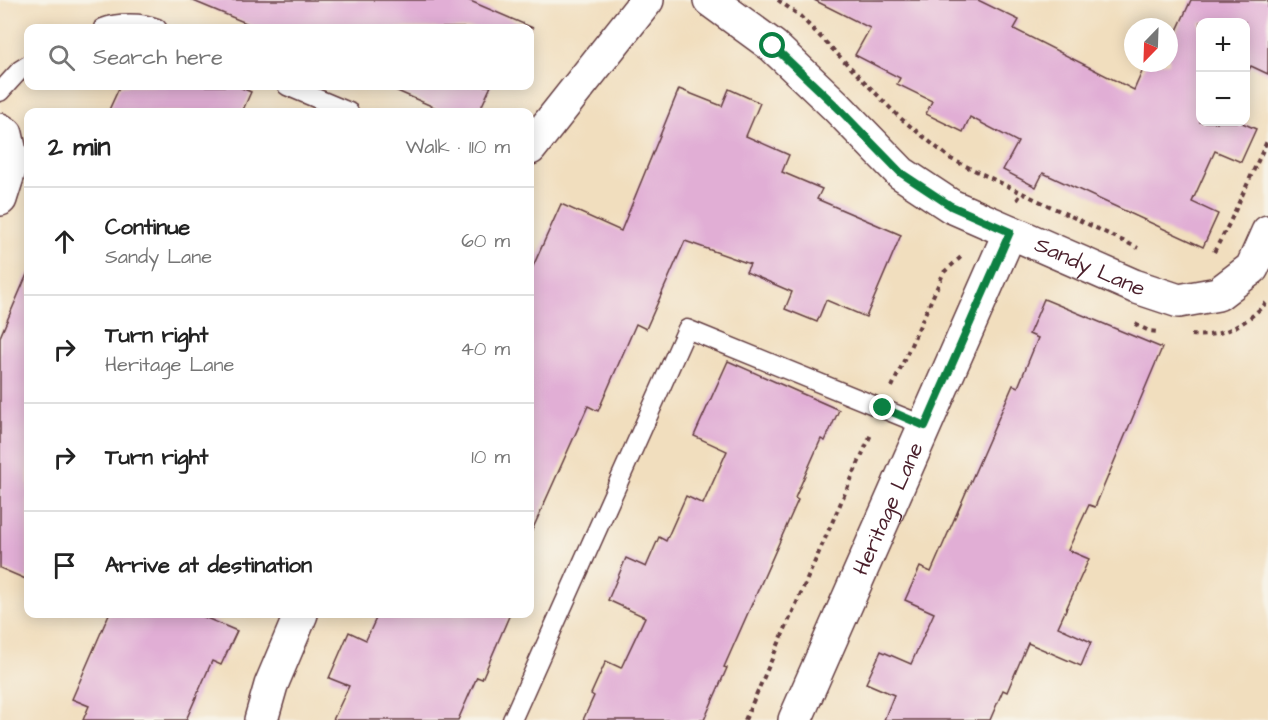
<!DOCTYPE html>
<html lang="en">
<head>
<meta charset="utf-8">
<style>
  body { margin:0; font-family:"Architects Daughter",sans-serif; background:#f2f2f2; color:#222 }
  .controls { position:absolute; right:18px; top:18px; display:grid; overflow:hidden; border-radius:12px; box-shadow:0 3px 15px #0003 }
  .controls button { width:54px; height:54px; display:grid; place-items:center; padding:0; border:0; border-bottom:2px solid #e0e0e0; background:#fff; color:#222; font:30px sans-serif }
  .compass { position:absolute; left:1124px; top:18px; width:54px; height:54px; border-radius:50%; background:#fff; box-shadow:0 3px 15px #0003; rotate:203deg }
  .stop { position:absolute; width:18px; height:18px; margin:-14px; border:4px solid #0b8043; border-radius:50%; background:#fff }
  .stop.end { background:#0b8043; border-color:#fff; box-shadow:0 2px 6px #0008 }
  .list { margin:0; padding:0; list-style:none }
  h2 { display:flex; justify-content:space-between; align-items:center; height:78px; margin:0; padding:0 24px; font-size:26px }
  h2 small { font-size:20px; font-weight:400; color:#767676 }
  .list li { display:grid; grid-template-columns:39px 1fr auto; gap:18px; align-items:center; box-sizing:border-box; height:108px; padding:0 24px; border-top:2px solid #e0e0e0 }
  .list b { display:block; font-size:22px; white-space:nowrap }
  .list p { margin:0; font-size:20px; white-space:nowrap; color:#767676 }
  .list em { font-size:20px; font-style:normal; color:#767676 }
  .icon { flex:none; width:33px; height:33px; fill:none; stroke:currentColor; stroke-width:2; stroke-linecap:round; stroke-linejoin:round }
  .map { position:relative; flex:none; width:1268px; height:720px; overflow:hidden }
  .search { position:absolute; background:#fff; box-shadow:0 3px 15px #0003; left:24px; top:24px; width:510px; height:66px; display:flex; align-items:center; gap:15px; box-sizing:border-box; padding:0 21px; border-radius:12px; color:#767676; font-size:22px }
  .panel { position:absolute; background:#fff; box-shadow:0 3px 15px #0003; left:24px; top:108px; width:510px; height:510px; border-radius:12px }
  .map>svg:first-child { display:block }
  .building { fill:#e1aed5 }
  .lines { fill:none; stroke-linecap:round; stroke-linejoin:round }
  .lane-casing { stroke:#633c41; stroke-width:21 }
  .street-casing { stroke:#633c41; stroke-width:36 }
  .path { stroke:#633c41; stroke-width:4; stroke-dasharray:4.5 4.5; stroke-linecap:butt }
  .lane { stroke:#fff; stroke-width:18 }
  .street { stroke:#fff; stroke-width:33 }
  .route { stroke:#0b8043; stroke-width:8 }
  .labels { text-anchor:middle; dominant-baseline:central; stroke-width:6; stroke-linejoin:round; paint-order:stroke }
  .street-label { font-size:22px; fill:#4a1f2b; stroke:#f7f3e8 }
</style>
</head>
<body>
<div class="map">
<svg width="1268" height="720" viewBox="0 0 1268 720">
  <rect width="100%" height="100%" fill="#f7f3e8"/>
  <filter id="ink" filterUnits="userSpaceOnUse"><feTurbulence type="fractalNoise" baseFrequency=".0167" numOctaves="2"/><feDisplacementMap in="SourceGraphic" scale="12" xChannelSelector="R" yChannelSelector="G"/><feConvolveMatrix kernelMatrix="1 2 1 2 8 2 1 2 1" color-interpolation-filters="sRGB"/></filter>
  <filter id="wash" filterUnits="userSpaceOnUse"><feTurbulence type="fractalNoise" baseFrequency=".008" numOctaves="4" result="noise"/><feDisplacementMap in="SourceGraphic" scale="24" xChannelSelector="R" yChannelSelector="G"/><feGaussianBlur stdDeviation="1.35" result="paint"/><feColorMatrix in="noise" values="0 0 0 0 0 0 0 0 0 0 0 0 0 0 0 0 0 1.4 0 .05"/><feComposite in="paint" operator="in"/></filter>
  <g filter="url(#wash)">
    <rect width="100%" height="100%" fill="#f1debe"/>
    <g id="blocks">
      <g class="building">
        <polygon points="191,0 468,0 533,28 258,28"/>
        <polygon points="814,0 978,0 1019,20 1014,29 1134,90 1146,63 1169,63 1169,48 1191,0 1268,0 1268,74 1251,66 1245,77 1245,22 1200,22 1200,122 1240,122 1256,129 1241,162 1215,151 1192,202 1218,214 1203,247 1043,173 1036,187 1003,170 1018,142 970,117 963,132 926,114 932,101 897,84 900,78 855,55 870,28"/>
        <polygon points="120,86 237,86 251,92 242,112 108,112"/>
        <polygon points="386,86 491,86 479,112 445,112"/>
        <polygon points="679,89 722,106 729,89 760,103 746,136 789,155 782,172 822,189 817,199 901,235 866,317 826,300 817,322 785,309 792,292 746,272 750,264 685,241 646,329 636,324 598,411 588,406 530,535 530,273 561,204 621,231"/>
        <polygon points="28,272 28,580 0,568 0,337"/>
        <polygon points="1044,299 1162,348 1095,507 1089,505 1068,550 1089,559 1058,627 1091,642 1081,666 1028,643 1007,692 1003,690 990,720 884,720 894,695 866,683 881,651 911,664 934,613 905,600 920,567 931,572 1013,385 1018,387 1038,338 1029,334"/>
        <polygon points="728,361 839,410 825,441 821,439 795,498 798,500 724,667 727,668 704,720 583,720 594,696 591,694 606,661 621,668 645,617 608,600 626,558 646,567 659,537 666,541 686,496 703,504 727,451 694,436"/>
        <polygon points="109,614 197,614 237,631 221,665 212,661 186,720 83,720 89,706 72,699"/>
        <polygon points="378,614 510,614 482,679 477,677 458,720 333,720 349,686 329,678 349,632 366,640"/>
      </g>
    </g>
  </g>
  <g filter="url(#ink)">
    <use href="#blocks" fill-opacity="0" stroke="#633c41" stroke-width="1.5"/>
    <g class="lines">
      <defs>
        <g id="lane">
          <path d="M103,28c14,-6 39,-6 54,0"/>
          <polyline points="287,86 349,112"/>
          <polyline points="0,92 20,70 28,65"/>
          <polyline points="512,720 687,329 925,426"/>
        </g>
        <g id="street">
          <path id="s1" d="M710,0l63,46 63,60 65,67 50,33 183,80 45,15 39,-7 34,-26 16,-36"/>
          <polyline points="0,130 6,134 12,161 0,199"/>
          <polyline points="530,148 647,0"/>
          <polyline points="261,720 271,685 301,614"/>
          <path id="s2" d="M795,720l215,-488"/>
        </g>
      </defs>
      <use href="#lane" class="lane-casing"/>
      <use href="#street" class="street-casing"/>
      <g class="path">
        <polyline points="778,0 800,16 899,117 951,159 1022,193"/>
        <polyline points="1017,200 1022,193 1138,248"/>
        <polyline points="1214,252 1229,224 1268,139"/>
        <polyline points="1135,324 1149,331 1159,332"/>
        <path d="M1191,335c31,3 54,-10 75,-32"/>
        <polyline points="892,387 944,272 961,257"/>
        <polyline points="745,720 872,432"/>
      </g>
      <use href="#lane" class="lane"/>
      <use href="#street" class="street"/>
    </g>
  </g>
  <g class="lines" filter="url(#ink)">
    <polyline class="route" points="773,46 836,106 901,173 951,206 1010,232 925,426 883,408"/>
  </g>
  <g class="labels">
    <g class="street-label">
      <text stroke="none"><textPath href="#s1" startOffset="470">Sandy Lane</textPath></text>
      <text stroke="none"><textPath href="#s2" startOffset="231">Heritage Lane</textPath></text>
    </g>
  </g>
</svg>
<div class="controls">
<button>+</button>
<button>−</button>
</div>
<svg class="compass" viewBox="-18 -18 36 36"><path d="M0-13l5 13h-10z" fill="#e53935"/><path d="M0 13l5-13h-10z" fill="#767676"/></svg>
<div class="stop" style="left:773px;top:46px"></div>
<div class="stop end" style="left:883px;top:408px"></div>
<div class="search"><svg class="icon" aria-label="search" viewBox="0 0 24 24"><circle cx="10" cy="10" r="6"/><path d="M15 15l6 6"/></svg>Search here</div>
<section class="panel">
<h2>2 min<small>Walk · 110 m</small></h2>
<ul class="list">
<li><svg class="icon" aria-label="ahead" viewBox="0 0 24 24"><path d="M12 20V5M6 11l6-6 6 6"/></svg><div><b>Continue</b><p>Sandy Lane</p></div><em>60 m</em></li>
<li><svg class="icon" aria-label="right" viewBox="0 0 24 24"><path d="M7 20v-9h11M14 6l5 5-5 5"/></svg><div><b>Turn right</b><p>Heritage Lane</p></div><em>40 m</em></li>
<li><svg class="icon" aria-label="right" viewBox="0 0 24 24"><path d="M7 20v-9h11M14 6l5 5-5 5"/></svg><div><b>Turn right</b></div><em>10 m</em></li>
<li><svg class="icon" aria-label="arrive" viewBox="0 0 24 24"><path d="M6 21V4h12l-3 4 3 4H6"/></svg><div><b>Arrive at destination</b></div></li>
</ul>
</section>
</div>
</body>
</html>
